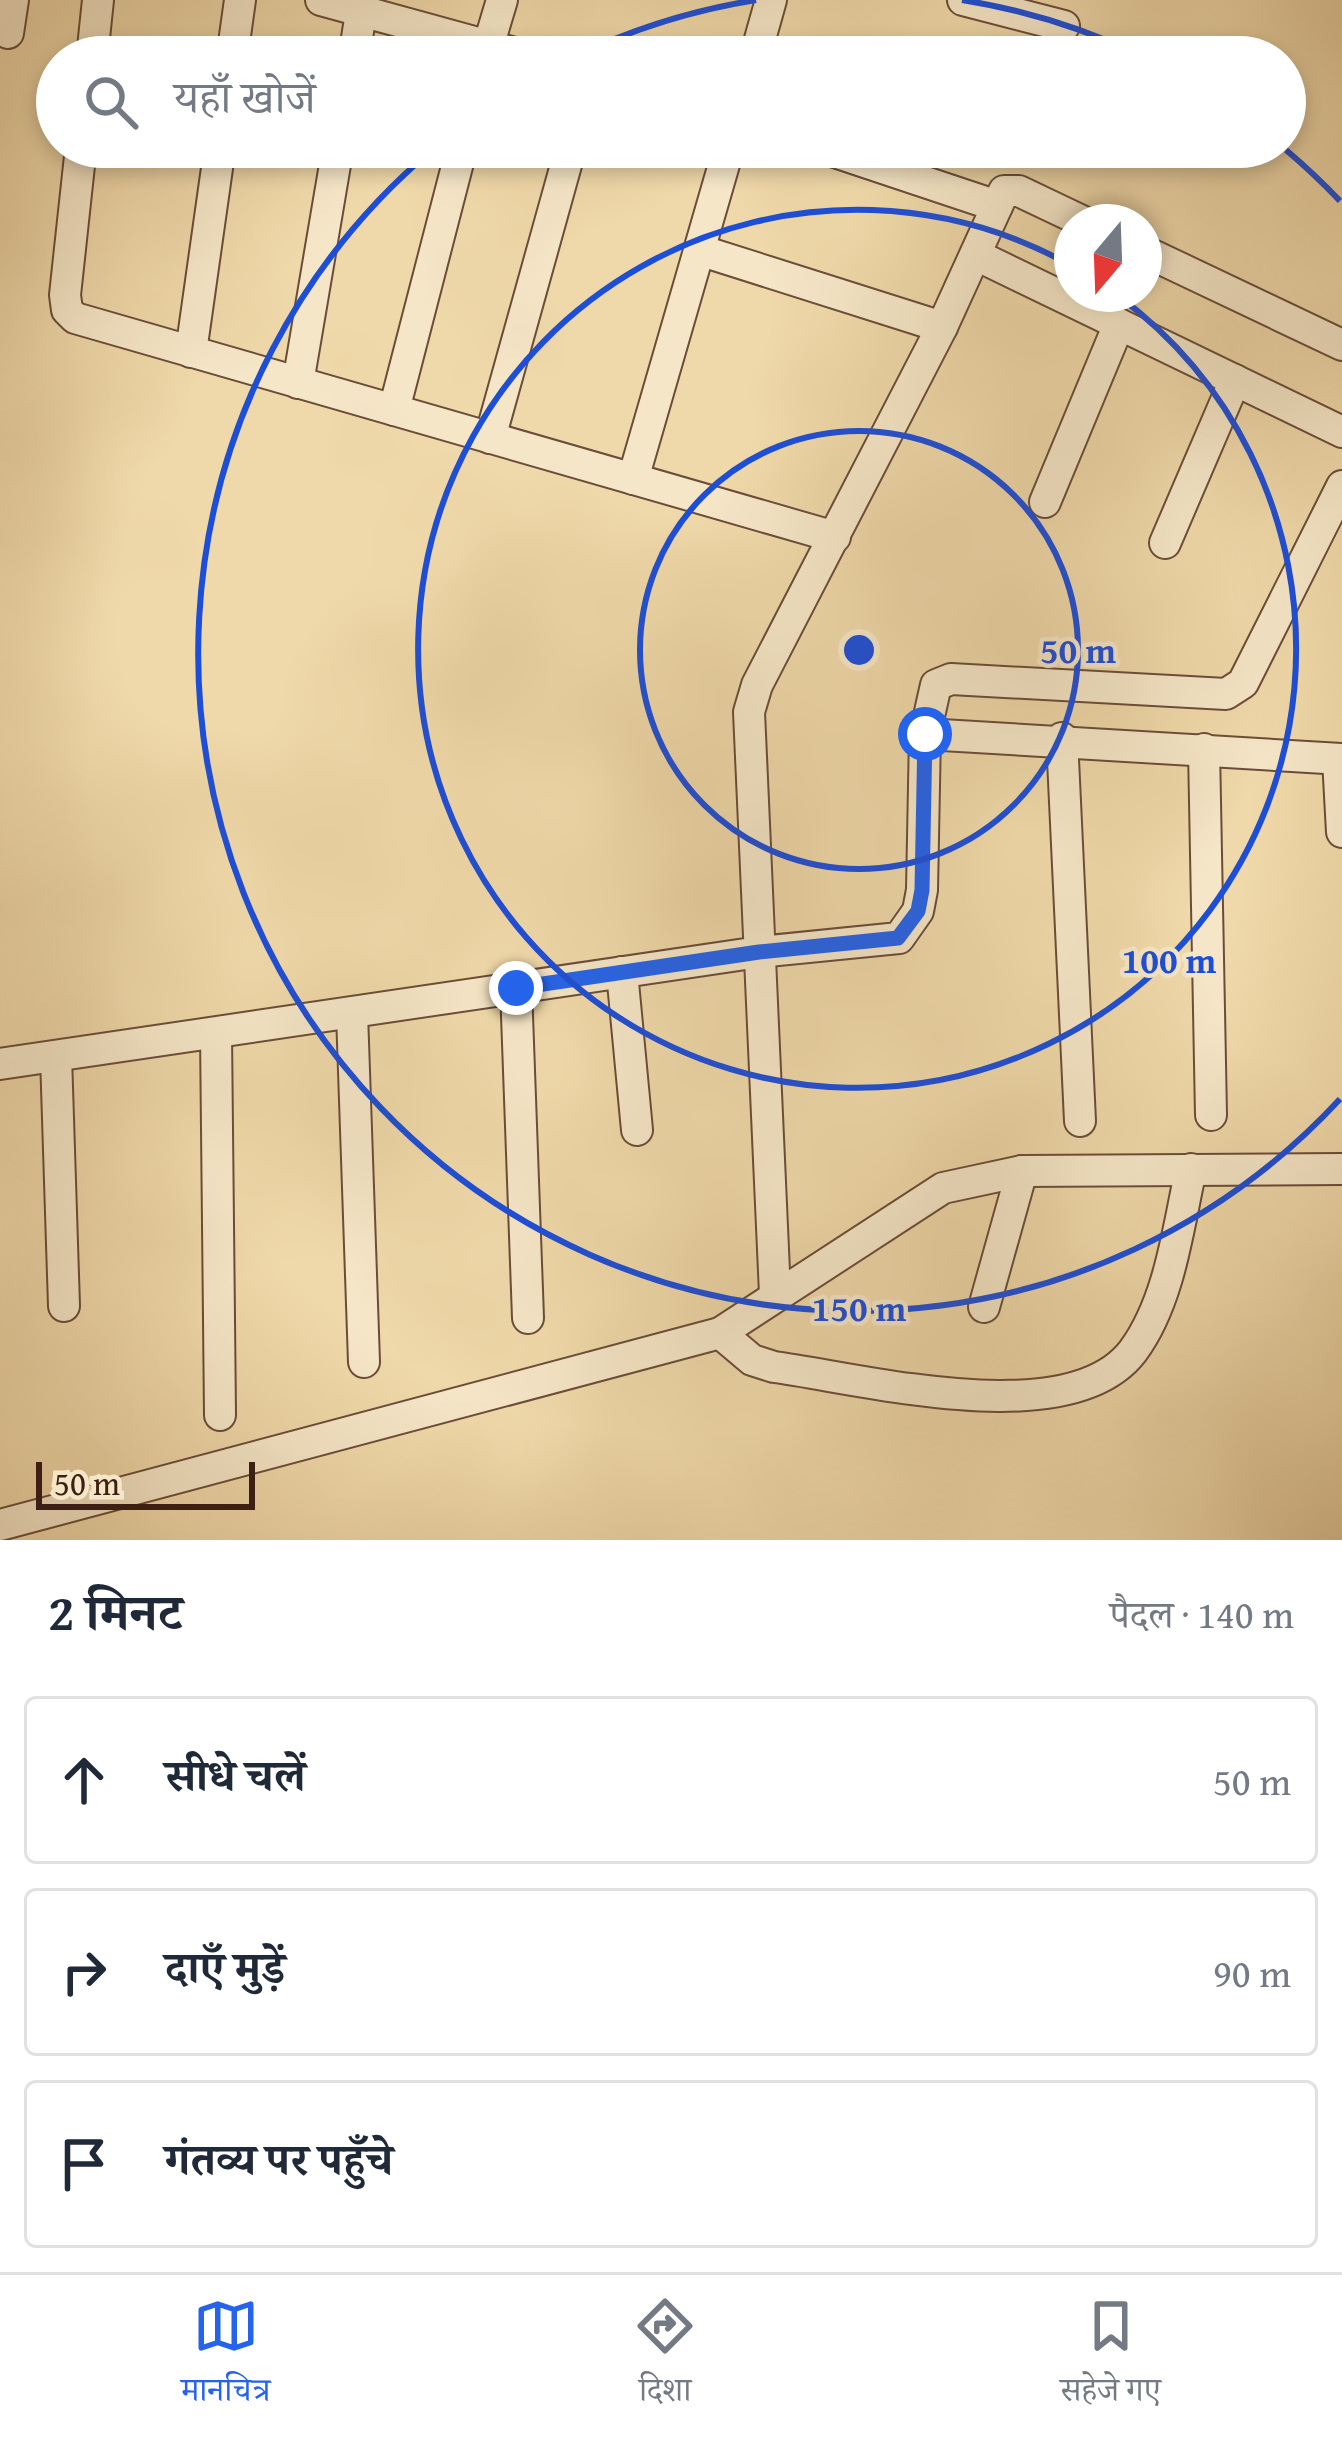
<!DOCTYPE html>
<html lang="hi">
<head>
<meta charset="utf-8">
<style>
  body { margin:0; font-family:"Gentium Book Plus","Noto Serif Devanagari",serif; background:#f6f6f7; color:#1f2937 }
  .compass { position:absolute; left:1054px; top:204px; width:108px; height:108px; border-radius:50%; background:#fff; box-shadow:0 6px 18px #0003; rotate:199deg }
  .scale { position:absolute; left:36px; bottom:30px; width:219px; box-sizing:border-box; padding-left:12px; border:6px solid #3e1f14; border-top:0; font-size:33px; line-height:42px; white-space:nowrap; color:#3e1f14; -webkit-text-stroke:9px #f5e6c7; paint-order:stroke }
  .stop { position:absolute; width:36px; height:36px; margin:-27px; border:9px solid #2563eb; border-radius:50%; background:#fff }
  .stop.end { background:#2563eb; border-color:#fff; box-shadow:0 3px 12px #0008 }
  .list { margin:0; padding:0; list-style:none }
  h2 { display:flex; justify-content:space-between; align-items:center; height:156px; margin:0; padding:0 48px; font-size:51px }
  h2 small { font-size:39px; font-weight:400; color:#747a83 }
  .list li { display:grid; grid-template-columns:78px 1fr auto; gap:36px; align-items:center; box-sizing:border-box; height:168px; margin:0 24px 24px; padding:0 24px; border:3px solid #e0e1e3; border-radius:12px }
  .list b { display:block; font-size:45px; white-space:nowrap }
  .list em { font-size:39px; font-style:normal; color:#747a83 }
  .icon { flex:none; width:66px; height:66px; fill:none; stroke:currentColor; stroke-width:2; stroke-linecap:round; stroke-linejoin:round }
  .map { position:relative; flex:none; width:1342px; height:1540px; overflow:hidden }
  .search { position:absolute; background:#fff; box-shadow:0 6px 18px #0003; left:36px; right:36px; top:36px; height:132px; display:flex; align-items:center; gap:30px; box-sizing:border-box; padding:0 42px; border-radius:66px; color:#747a83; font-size:45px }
  .sheet { height:732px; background:#fff }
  nav { display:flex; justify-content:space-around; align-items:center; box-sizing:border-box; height:168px; border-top:3px solid #e0e1e3; background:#fff; font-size:33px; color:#747a83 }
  nav a { display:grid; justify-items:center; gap:6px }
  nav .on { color:#2563eb }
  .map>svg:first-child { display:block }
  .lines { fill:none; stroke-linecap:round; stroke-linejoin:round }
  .minor-casing { stroke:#6a4d39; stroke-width:34 }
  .minor { stroke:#f5e6c7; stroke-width:30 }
  .route { stroke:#2563eb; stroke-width:15 }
  .ring { fill:none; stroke:#1d4ed8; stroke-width:6 }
  .centre { fill:#1d4ed8; stroke:#f5e6c7; stroke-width:6 }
  .ring-label { font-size:36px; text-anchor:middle; font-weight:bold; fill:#1d4ed8; stroke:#f5e6c7; stroke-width:9; stroke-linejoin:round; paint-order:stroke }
</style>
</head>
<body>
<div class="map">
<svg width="1342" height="1540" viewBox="0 0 1342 1540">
  <rect width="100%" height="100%" fill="#efd8a9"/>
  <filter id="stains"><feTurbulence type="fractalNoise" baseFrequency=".00167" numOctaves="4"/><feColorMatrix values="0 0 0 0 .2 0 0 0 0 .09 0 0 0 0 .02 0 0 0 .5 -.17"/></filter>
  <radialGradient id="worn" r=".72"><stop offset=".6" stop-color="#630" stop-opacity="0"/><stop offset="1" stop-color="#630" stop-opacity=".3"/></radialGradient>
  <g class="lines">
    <defs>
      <g id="minor">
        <polyline points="321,0 529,57"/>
        <polyline points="963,0 1064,26"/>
        <polyline points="8,33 13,0"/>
        <polyline points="92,57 98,0"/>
        <polyline points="232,57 240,0"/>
        <polyline points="354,57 363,0"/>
        <polyline points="485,57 502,0"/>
        <polyline points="755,57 771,0"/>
        <polyline points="81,147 65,295 67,310 75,318 835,537"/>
        <polyline points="820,147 997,206"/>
        <polyline points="699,250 942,327"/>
        <polyline points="1144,251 1342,345"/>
        <polyline points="976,255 1342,432"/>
        <polyline points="191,352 220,147"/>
        <polyline points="298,383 338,147"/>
        <polyline points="394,410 462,147"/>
        <polyline points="490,438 571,147"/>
        <polyline points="633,479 729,147"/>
        <polyline points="1045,502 1119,324"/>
        <polyline points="1165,543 1235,380"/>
        <polyline points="925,734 1342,759"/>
        <polyline points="1062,738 1080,1121"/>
        <polyline points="1204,749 1211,1115"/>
        <polyline points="1338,759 1342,832"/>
        <polyline points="622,972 637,1130"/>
        <polyline points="516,988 528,1318"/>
        <polyline points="352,1013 364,1362"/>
        <polyline points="216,1033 220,1415"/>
        <polyline points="56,1056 64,1306"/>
        <polyline points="0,1064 759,952 899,938 918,911 922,890 925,734 936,685 951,679 1226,694 1243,683 1342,486"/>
        <polyline points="775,1294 749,712 757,685 942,327 1004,191 1019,191 1084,222"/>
        <polyline points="984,1307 1022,1171"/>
        <path d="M720,1333l32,27 22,7c91,12 296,67 359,-16 37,-50 45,-123 58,-182"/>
        <polyline points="0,1525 720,1333 943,1188 1022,1171 1342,1169"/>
      </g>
    </defs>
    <use href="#minor" class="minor-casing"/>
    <use href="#minor" class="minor"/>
  </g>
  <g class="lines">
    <polyline class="route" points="516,988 759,952 898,938 918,911 922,890 925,734"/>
  </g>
  <g class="ring">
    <circle cx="859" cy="650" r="219"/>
    <path d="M1117 295A439 439 0 1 1 1072 266"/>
    <path d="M1340 1099A658 658 0 1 1 432 150M576 56A658 658 0 0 1 756 0M962 0A658 658 0 0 1 1142 56M1286 150A658 658 0 0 1 1340 201"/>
  </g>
  <circle cx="859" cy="650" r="18" class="centre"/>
  <g class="ring-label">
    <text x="1078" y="663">50 m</text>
    <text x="1169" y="973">100 m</text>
    <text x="859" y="1321">150 m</text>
  </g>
  <rect width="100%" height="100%" filter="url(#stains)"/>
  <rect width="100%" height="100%" fill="url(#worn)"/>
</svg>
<svg class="compass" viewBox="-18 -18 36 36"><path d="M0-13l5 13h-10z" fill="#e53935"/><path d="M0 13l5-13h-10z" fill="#747a83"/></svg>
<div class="scale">50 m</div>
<div class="stop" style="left:925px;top:734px"></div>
<div class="stop end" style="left:516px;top:988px"></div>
<div class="search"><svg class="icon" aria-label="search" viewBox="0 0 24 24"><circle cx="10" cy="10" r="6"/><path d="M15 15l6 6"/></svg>यहाँ खोजें</div>
</div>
<section class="sheet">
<h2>2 मिनट<small>पैदल · 140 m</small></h2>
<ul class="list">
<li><svg class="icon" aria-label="ahead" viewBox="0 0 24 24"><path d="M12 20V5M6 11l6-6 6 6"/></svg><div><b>सीधे चलें</b></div><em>50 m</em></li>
<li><svg class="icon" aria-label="right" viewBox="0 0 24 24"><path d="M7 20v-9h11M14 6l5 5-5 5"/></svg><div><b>दाएँ मुड़ें</b></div><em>90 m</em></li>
<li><svg class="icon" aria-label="arrive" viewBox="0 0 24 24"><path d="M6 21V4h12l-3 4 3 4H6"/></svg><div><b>गंतव्य पर पहुँचे</b></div></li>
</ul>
</section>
<nav>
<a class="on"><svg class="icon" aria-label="map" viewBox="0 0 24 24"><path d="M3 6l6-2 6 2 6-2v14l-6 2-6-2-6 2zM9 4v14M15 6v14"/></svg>मानचित्र</a>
<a><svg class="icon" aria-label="directions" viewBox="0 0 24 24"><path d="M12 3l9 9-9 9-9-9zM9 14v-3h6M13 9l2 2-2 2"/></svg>दिशा</a>
<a><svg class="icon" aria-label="saved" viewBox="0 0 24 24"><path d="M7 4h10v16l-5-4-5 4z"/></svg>सहेजे गए</a>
</nav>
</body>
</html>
